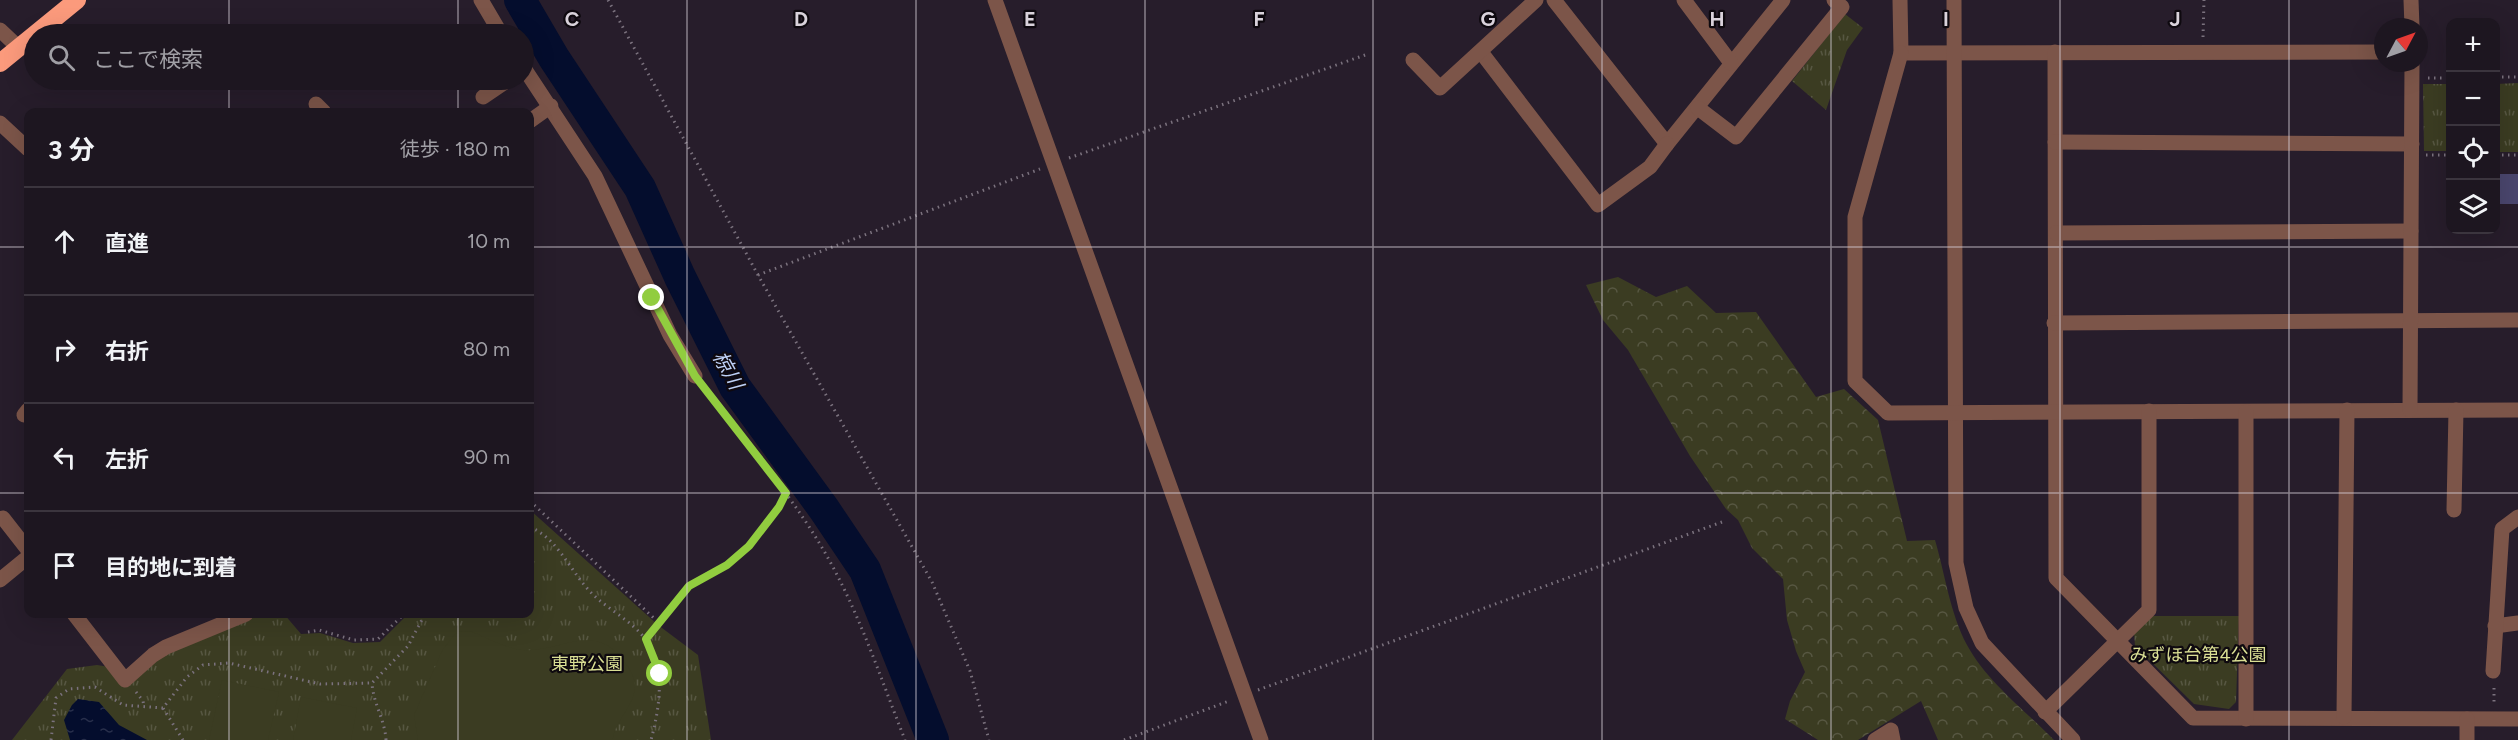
<!DOCTYPE html>
<html lang="ja">
<head>
<meta charset="utf-8">
<style>
  body { margin:0; font-family:Figtree,"Noto Sans JP",sans-serif; background:#2a232d; color:#f1f3f6 }
  .controls { position:absolute; right:18px; top:18px; display:grid; overflow:hidden; border-radius:12px; box-shadow:0 6px 24px #0002 }
  .controls button { width:54px; height:54px; display:grid; place-items:center; padding:0; border:0; border-bottom:2px solid #3b353e; background:#1d1620; color:#f1f3f6; font:30px sans-serif }
  .compass { position:absolute; left:2374px; top:18px; width:54px; height:54px; border-radius:50%; background:#1d1620; box-shadow:0 6px 24px #0002; rotate:49deg }
  .stop { position:absolute; width:18px; height:18px; margin:-14px; border:4px solid #91cd3f; border-radius:50%; background:#fff }
  .stop.end { background:#91cd3f; border-color:#fff; box-shadow:0 2px 6px #0008 }
  .list { margin:0; padding:0; list-style:none }
  h2 { display:flex; justify-content:space-between; align-items:center; height:78px; margin:0; padding:0 24px; font-size:26px }
  h2 small { font-size:20px; font-weight:400; color:#a09fa5 }
  .list li { display:grid; grid-template-columns:39px 1fr auto; gap:18px; align-items:center; box-sizing:border-box; height:108px; padding:0 24px; border-top:2px solid #3b353e }
  .list b { display:block; font-size:22px; white-space:nowrap }
  .list em { font-size:20px; font-style:normal; color:#a09fa5 }
  .icon { flex:none; width:33px; height:33px; fill:none; stroke:currentColor; stroke-width:2; stroke-linecap:round; stroke-linejoin:round }
  .map { position:relative; flex:none; width:2518px; height:740px; overflow:hidden }
  .search { position:absolute; background:#1d1620; box-shadow:0 6px 24px #0002; left:24px; top:24px; width:510px; height:66px; display:flex; align-items:center; gap:15px; box-sizing:border-box; padding:0 21px; border-radius:33px; color:#a09fa5; font-size:22px }
  .panel { position:absolute; background:#1d1620; box-shadow:0 6px 24px #0002; left:24px; top:108px; width:510px; height:510px; border-radius:12px }
  .map>svg:first-child { display:block }
  .grass { fill:url(#grass-tufts) }
  .forest { fill:url(#forest-crowns) }
  .pitch { fill:#3b3c22 }
  .water { fill:url(#water-ripples) }
  .lines { fill:none; stroke-linecap:round; stroke-linejoin:round }
  .river { stroke:#040d2d; stroke-width:32 }
  .building { fill:#4a466d }
  .path { stroke:#7b727e; stroke-width:3; stroke-dasharray:1.5 4.5; stroke-linecap:butt }
  .minor { stroke:#7c5549; stroke-width:15 }
  .highway { stroke:#fb9a7c; stroke-width:18 }
  .route { stroke:#91cd3f; stroke-width:8 }
  .grid { fill:none; stroke:#d9d2db; stroke-width:1.5; stroke-opacity:0.55 }
  .labels { text-anchor:middle; dominant-baseline:central; stroke-width:4.5; stroke-linejoin:round; paint-order:stroke }
  .park-label { font-size:18px; fill:#dadf94; stroke:#0e090f }
  .water-label { font-size:20px; font-style:italic; fill:#bdd0f6; stroke:#0e090f }
  .grid-label { font-size:20px; text-anchor:middle; font-weight:bold; fill:#d9d2db; stroke:#0e090f; stroke-width:4.5; stroke-linejoin:round; paint-order:stroke }
</style>
</head>
<body>
<div class="map">
<svg width="2518" height="740" viewBox="0 0 2518 740">
  <defs>
    <pattern id="grass-tufts" width="24" height="20" patternUnits="userSpaceOnUse" patternTransform="scale(1.5)"><rect width="24" height="20" fill="#3b3c22"/><path d="M3 7l-1-3M5 7V3M7 7l1-3M15 17l-1-3M17 17v-4M19 17l1-3" fill="none" stroke="#575742"/></pattern>
    <pattern id="forest-crowns" width="20" height="18" patternUnits="userSpaceOnUse" patternTransform="scale(1.5)"><rect width="20" height="18" fill="#3b3c22"/><path d="M2 6a3 3 0 1 1 6 0M12 15a3 3 0 1 1 6 0" fill="none" stroke="#575742"/></pattern>
    <pattern id="water-ripples" width="26" height="14" patternUnits="userSpaceOnUse" patternTransform="scale(1.5)"><rect width="26" height="14" fill="#040d2d"/><path d="M2 4q2-2 4 0t4 0M15 11q2-2 4 0t4 0" fill="none" stroke="#282f4b"/></pattern>
  </defs>
  <rect width="100%" height="100%" fill="#271d2b"/>
  <g class="grass">
    <polygon points="1845,14 1863,28 1847,50 1826,110 1792,81"/>
    <polygon points="2518,83 2518,152 2496,152 2496,84"/>
    <polygon points="2423,84 2450,84 2450,151 2424,151"/>
    <polygon points="530,510 658,625 698,655 711,740 12,740 67,669 97,665 128,670 259,614 284,614 301,634 320,633 353,643 380,642 408,614 530,614"/>
    <polygon points="2152,616 2239,616 2236,702 2229,709 2194,704 2135,646 2134,633"/>
  </g>
  <path class="forest" d="M1618,277l38,20 31,-11 29,27 40,-1 60,85 28,-8 34,31 29,121 28,-1c10,34 15,73 32,105 20,37 59,66 87,95h-116l-17,-39 -63,39h-40l-33,-21 5,-18 15,-29 -9,-21 -9,-31 -4,-41 -31,-31 -14,-28 -12,-11 -36,-53 -62,-106 -25,-30 -17,-35z"/>
  <g class="pitch">
    <path d="M470,631c19,7 40,21 61,19 35,-2 62,-25 90,7 5,6 14,19 14,28 1,19 -23,40 -22,55h-195l-4,-25 29,-66 14,-17z"/>
    <polygon points="222,680 279,692 268,740 209,740"/>
    <polygon points="301,697 357,708 351,740 293,740"/>
  </g>
  <polygon class="water" points="78,699 99,702 119,725 147,740 70,740 64,720 72,705"/>
  <g class="lines">
    <polyline class="river" points="520,0 554,58 640,188 680,277 735,387 824,509 865,570 933,740"/>
  </g>
  <rect class="building" x="2496" y="174" width="22" height="30"/>
  <g class="lines">
    <g class="path">
      <polyline points="608,0 758,275 932,582 970,671 989,740"/>
      <polyline points="2203,37 2204,0"/>
      <polyline points="2496,77 2518,77"/>
      <polyline points="2428,78 2450,78"/>
      <polyline points="2426,155 2450,155"/>
      <polyline points="2496,155 2518,155"/>
      <polyline points="1069,158 1368,54"/>
      <polyline points="758,275 1040,169"/>
      <path d="M705,387c41,57 89,110 123,171 32,57 53,121 77,182"/>
      <polyline points="530,501 659,623"/>
      <path d="M530,527c26,11 38,39 56,60 14,17 33,26 49,41 33,29 26,74 16,112"/>
      <polyline points="308,632 319,630 354,640 378,639 404,614"/>
      <polyline points="646,639 689,586 727,565 749,546 779,507 786,493"/>
      <polyline points="2494,688 2494,702"/>
      <polyline points="1258,690 1722,522"/>
      <polyline points="136,692 143,701 144,707"/>
      <polyline points="51,740 56,698 69,689 95,687 123,705 163,708"/>
      <polyline points="183,740 163,708 187,677 203,665 229,663 320,684 372,683"/>
      <path d="M386,740c-1,-20 -13,-37 -14,-57l36,-37 17,-32"/>
      <polyline points="1124,740 1229,701"/>
    </g>
    <g class="minor">
      <polyline points="481,0 501,34"/>
      <polyline points="995,0 1261,740"/>
      <polyline points="1554,0 1667,144 1783,0"/>
      <polyline points="1684,0 1731,63"/>
      <polyline points="1900,0 1901,53 2383,52"/>
      <polyline points="1954,0 1956,563 1966,608 1982,643 2073,740"/>
      <polyline points="2411,0 2412,27"/>
      <polyline points="0,30 18,47"/>
      <polyline points="1481,52 1598,205 1650,167 1667,144"/>
      <polyline points="2055,52 2056,578 2193,718 2518,719"/>
      <polyline points="1901,53 1855,217 1855,381 1888,413 2518,410"/>
      <polyline points="1413,60 1440,88 1536,0"/>
      <polyline points="524,68 595,176 670,335 695,376"/>
      <polyline points="483,97 508,80"/>
      <polyline points="316,104 324,112"/>
      <polyline points="1698,108 1736,137 1842,7 1834,0"/>
      <polyline points="530,121 551,106"/>
      <polyline points="0,123 28,149"/>
      <polyline points="2055,142 2412,144"/>
      <polyline points="2056,233 2411,231"/>
      <polyline points="2054,323 2518,320"/>
      <polyline points="2410,410 2412,63"/>
      <polyline points="24,415 28,410"/>
      <polyline points="2454,510 2456,410"/>
      <polyline points="3,518 28,550"/>
      <polyline points="0,580 28,557"/>
      <polyline points="74,614 125,680 153,655 166,647 246,614"/>
      <polyline points="2495,626 2518,623"/>
      <polyline points="2493,671 2502,529 2518,517"/>
      <polyline points="2045,712 2149,610 2149,411"/>
      <polyline points="2344,717 2347,410"/>
      <polyline points="2246,719 2246,412"/>
      <polyline points="1875,740 1891,730 1893,740"/>
      <polyline points="2467,740 2467,719"/>
    </g>
    <polyline class="highway" points="0,63 77,0"/>
  </g>
  <g class="lines">
    <polyline class="route" points="652,298 695,376 786,493 779,507 749,546 727,565 689,586 646,639 660,674"/>
  </g>
  <path class="grid" d="M229,0v34M458,0v34M687,0v740M916,0v740M1145,0v740M1373,0v740M1602,0v740M1831,0v740M2060,0v740M2289,0v740M229,80v32M458,80v32M0,247h28M530,247h1988M0,493h28M530,493h1988M229,614v126M458,614v126"/>
  <g class="labels">
    <g class="park-label">
      <text x="2198" y="655">みずほ台第4公園</text>
      <text x="587" y="664">東野公園</text>
    </g>
    <g class="water-label">
      <text transform="translate(728 370) rotate(61)">椋川</text>
    </g>
  </g>
  <g class="grid-label">
    <text x="572" y="26">C</text>
    <text x="801" y="26">D</text>
    <text x="1030" y="26">E</text>
    <text x="1259" y="26">F</text>
    <text x="1488" y="26">G</text>
    <text x="1717" y="26">H</text>
    <text x="1946" y="26">I</text>
    <text x="2175" y="26">J</text>
  </g>
</svg>
<div class="controls">
<button>+</button>
<button>−</button>
<button><svg class="icon" aria-label="locate" viewBox="0 0 24 24"><circle cx="12" cy="12" r="6"/><path d="M12 2v4M12 18v4M2 12h4M18 12h4"/></svg></button>
<button><svg class="icon" aria-label="layers" viewBox="0 0 24 24"><path d="M12 4l9 5-9 5-9-5zM3 14l9 5 9-5"/></svg></button>
</div>
<svg class="compass" viewBox="-18 -18 36 36"><path d="M0-13l5 13h-10z" fill="#e53935"/><path d="M0 13l5-13h-10z" fill="#a09fa5"/></svg>
<div class="stop" style="left:660px;top:674px"></div>
<div class="stop end" style="left:652px;top:298px"></div>
<div class="search"><svg class="icon" aria-label="search" viewBox="0 0 24 24"><circle cx="10" cy="10" r="6"/><path d="M15 15l6 6"/></svg>ここで検索</div>
<section class="panel">
<h2>3 分<small>徒歩 · 180 m</small></h2>
<ul class="list">
<li><svg class="icon" aria-label="ahead" viewBox="0 0 24 24"><path d="M12 20V5M6 11l6-6 6 6"/></svg><div><b>直進</b></div><em>10 m</em></li>
<li><svg class="icon" aria-label="right" viewBox="0 0 24 24"><path d="M7 20v-9h11M14 6l5 5-5 5"/></svg><div><b>右折</b></div><em>80 m</em></li>
<li><svg class="icon" aria-label="left" viewBox="0 0 24 24"><path d="M17 20v-9H6M10 6l-5 5 5 5"/></svg><div><b>左折</b></div><em>90 m</em></li>
<li><svg class="icon" aria-label="arrive" viewBox="0 0 24 24"><path d="M6 21V4h12l-3 4 3 4H6"/></svg><div><b>目的地に到着</b></div></li>
</ul>
</section>
</div>
</body>
</html>
